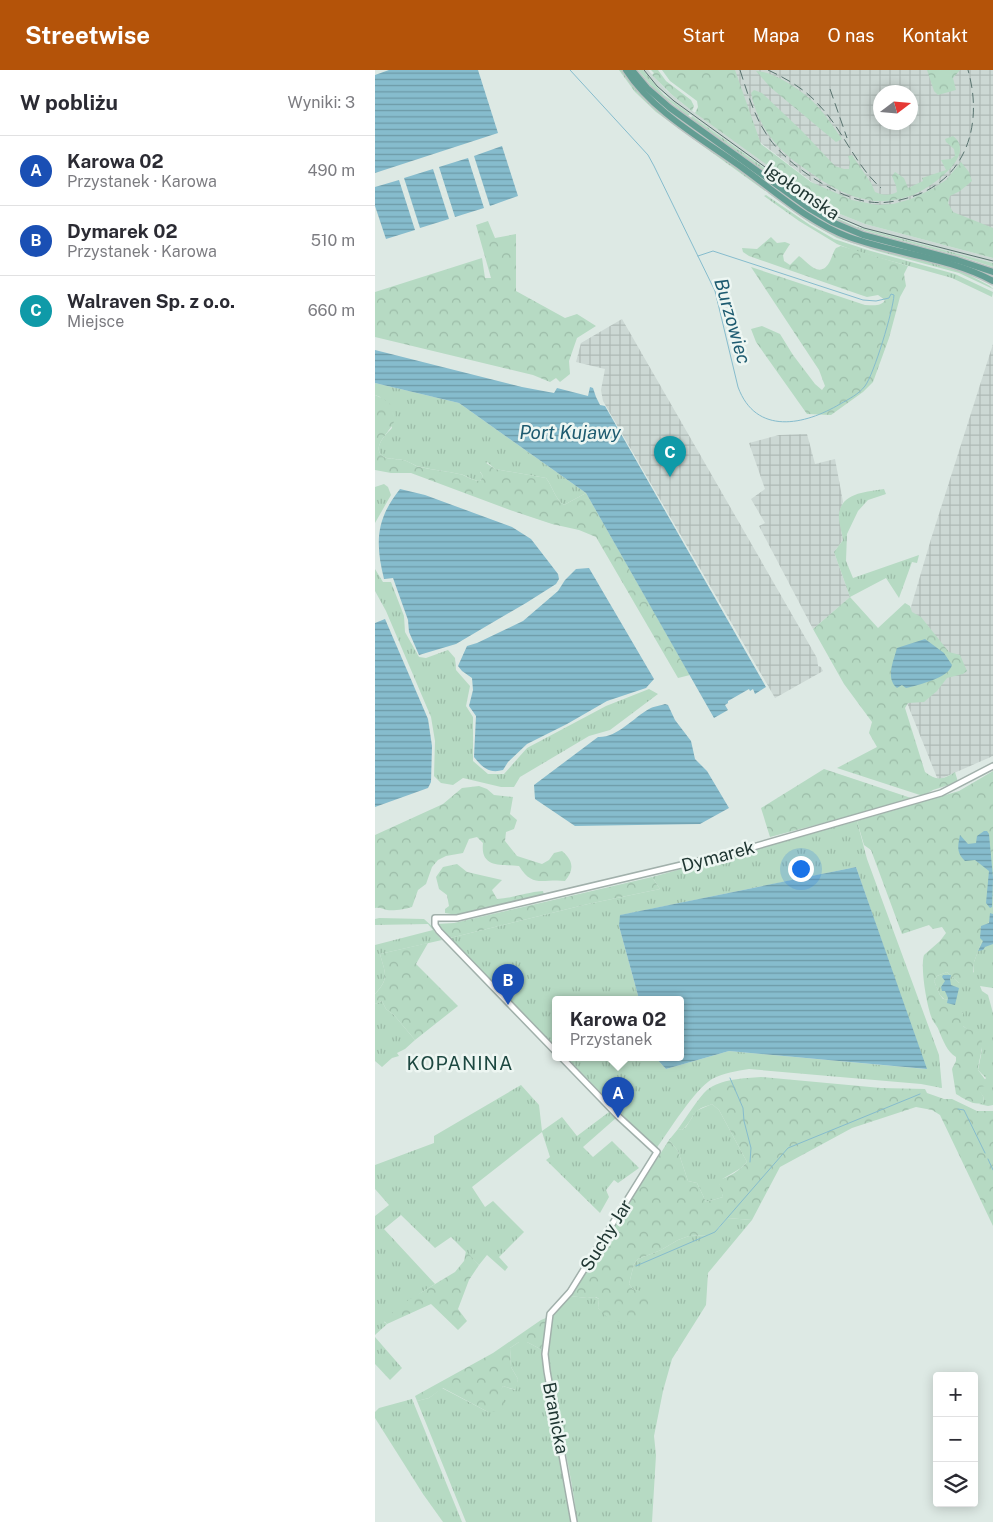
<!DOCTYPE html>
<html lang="pl">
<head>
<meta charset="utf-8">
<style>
  body { margin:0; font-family:"Public Sans",sans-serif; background:#f2f2f3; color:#2b2b33 }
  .controls { position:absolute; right:15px; bottom:15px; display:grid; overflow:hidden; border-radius:5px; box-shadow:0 2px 12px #0003 }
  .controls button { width:45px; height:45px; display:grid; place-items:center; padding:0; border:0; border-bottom:1px solid #e1e1e2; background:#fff; color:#2b2b33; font:25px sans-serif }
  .compass { position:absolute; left:498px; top:15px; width:45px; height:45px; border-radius:50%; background:#fff; box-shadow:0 2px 12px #0003; rotate:74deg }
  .you { position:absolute; left:425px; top:798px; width:18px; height:18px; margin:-12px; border:4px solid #fff; border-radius:50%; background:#1a73e8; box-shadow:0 0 0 8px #1a73e833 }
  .badge { display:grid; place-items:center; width:32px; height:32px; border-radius:50%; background:#b45309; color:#fff; font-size:16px; font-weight:700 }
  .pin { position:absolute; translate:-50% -41px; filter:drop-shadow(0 1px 2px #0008) }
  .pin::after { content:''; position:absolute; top:26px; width:18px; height:15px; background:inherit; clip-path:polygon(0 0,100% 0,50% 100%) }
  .popup { position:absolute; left:177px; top:926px; width:132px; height:65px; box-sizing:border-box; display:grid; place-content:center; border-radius:5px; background:#fff; filter:drop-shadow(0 1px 4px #0005); font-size:16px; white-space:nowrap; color:#7c7c81 }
  .popup b { font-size:19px; color:#2b2b33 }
  .popup::after { content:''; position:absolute; left:50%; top:100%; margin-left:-10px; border:10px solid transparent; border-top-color:#fff }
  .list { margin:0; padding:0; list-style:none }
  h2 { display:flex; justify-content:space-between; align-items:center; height:65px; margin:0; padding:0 20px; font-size:21px }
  h2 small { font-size:16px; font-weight:400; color:#7c7c81 }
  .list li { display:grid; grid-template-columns:32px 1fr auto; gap:15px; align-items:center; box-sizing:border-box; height:70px; padding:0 20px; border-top:1px solid #e1e1e2 }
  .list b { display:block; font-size:19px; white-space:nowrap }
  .list p { margin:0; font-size:16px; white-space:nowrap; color:#7c7c81 }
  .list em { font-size:16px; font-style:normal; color:#7c7c81 }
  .icon { flex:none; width:28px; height:28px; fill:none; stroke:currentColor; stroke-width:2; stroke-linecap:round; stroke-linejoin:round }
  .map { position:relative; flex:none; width:618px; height:1452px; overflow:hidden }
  header { display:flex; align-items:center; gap:30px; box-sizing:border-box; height:70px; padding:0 25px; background:#b45309; color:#fff }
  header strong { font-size:24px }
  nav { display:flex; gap:28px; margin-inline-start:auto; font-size:18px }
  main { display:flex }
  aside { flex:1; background:#fff }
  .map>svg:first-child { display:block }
  .built { fill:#ccd8d4 }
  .industrial { fill:url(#industrial-grid); fill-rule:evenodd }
  .grass { fill:url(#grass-tufts) }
  .forest { fill:url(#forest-crowns) }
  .water { fill:url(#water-rules) }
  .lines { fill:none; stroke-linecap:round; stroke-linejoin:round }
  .stream { stroke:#86bccd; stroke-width:1 }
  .tertiary-casing { stroke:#a1b0ab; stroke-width:8 }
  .primary-casing { stroke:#bcc3c2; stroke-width:9 }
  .tertiary { stroke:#fff; stroke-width:5 }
  .primary { stroke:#639d93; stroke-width:6 }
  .tram { stroke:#59736f; stroke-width:1 }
  .rail { stroke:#59736f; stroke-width:1; stroke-dasharray:10 5; stroke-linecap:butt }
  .labels { text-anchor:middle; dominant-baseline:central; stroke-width:5; stroke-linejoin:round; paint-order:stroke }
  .street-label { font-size:18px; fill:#203733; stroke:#edf6f2 }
  .water-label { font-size:19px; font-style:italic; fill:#1d5b70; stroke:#edf6f2 }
  .neighbourhood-label { font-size:19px; letter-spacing:1px; fill:#1d4841; stroke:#edf6f2 }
</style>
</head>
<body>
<header>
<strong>Streetwise</strong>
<nav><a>Start</a><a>Mapa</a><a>O nas</a><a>Kontakt</a></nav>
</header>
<main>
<aside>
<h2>W pobliżu<small>Wyniki: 3</small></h2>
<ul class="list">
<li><span class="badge" style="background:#1a4fb4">A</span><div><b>Karowa 02</b><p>Przystanek · Karowa</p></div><em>490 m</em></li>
<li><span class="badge" style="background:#1a4fb4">B</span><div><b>Dymarek 02</b><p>Przystanek · Karowa</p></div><em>510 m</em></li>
<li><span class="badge" style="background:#0f9aa8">C</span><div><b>Walraven Sp. z o.o.</b><p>Miejsce</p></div><em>660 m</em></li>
</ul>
</aside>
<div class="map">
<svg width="618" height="1452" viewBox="0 0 618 1452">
  <defs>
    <pattern id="industrial-grid" width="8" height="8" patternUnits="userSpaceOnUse" patternTransform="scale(1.25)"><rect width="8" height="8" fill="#ccd8d4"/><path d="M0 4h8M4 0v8" fill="none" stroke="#afbab6"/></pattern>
    <pattern id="grass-tufts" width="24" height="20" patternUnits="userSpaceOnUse" patternTransform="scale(1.25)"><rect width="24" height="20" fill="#b6dac3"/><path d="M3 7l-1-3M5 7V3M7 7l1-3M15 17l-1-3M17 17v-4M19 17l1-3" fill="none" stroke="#9cbca8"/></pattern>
    <pattern id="forest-crowns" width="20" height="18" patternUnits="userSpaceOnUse" patternTransform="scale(1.25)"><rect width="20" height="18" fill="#b6dac3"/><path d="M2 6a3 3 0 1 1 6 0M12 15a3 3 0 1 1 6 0" fill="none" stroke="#9cbca8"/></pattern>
    <pattern id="water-rules" width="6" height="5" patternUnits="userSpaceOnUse" patternTransform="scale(1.25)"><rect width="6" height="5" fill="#86bccd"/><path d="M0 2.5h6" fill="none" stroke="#6d9aa7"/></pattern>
  </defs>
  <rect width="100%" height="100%" fill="#dde9e4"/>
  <polygon class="built" points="268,0 273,0 292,21 316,40 460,142 490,154 618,188 618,193 487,158 453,143 299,33 284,19"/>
  <g class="industrial">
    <path d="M291,0h327v178l-146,-39zM506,22h30v30h-30z"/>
    <polygon points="247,249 442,588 443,596 446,597 448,601 400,628 228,331 226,320 230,299 201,292 206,273"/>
    <polygon points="618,274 618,686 563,710 518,598 556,469"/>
    <polygon points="432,364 440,394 460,389 468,432 464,444 468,470 459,482 475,527 438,559 384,456 390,453 376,429 390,419 374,373 404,365"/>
  </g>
  <g class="grass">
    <polygon points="244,0 247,0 260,18 281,38 391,119 390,121 281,42 260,22"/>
    <polygon points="263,0 268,0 289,25 315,44 313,46 279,19"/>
    <polygon points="317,46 441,135 462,148 482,157 618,193 618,197 588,187 491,161 464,151 434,133 316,48"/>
    <polygon points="395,122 487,174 583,199 615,216 618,219 584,203 502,181 462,168 435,153 393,123"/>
    <polygon points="391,125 435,155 459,169 496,181 580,204 618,222 617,227 577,208 480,181 462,174 424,151 389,126"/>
    <path d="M0,313l84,20 127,90 -22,12c-9,-6 -11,-18 -18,-27l-51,-9 -8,-7 -7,10 3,4 -3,5c-8,0 -13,-6 -21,-7 -13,-3 -26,-4 -38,-7 -7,-1 -12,-6 -18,-7 -7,-2 -21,1 -24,-9 -2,-8 8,-18 13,-23l-12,-31 -5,-2z"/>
    <polygon points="9,414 13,417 16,425 0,453 0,417"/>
    <path d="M509,419l2,5 -18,6 -10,11 -11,23 -1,27 7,17 66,-23 -2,8 -5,-1 -13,36 -13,-20 -36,19 -16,-45 9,-12c-1,-8 -5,-19 -4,-27 4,-21 28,-21 45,-24z"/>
    <polygon points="0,499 8,512 16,512 29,546 30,562 44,587 51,588 73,580 80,588 81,600 95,616 91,636 98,647 98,691 113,704 129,704 152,678 231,636 274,619 283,624 235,660 214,666 145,707 139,717 126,717 88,708 78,715 66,713 59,706 60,671 56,647 11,541 0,521"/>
    <path d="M482,751l10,38 72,196 3,33 -21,-4 -172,-15c-12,2 -26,4 -37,10 -18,11 -43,52 -56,70l-90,-92h89l11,12 63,-18 197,18 -70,-202 -235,48 -2,11 20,73h-84v47l-105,-108 138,-34 72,-15 -8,-12z"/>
    <path d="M4,848l45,1 11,10 -1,2 8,9 -62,14c5,19 10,24 -5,40v-49l58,-15 -5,-6 -53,1v-6z"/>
    <polygon points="615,849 618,851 618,918 605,916 607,921 613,925 618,943 618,1035 613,1036 604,1034 609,1031 608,1026 603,1020 604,1017 611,1008 603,1000 607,980 602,963 592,959 588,956 588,944 577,929 569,929 565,925 559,911 562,906 572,902 584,913 599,902 599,892"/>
    <polygon points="7,931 11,939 19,945 40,970 30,979 22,983 24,986 17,988 7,997 0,991 0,934"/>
    <polygon points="146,1015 164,1035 167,1061 187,1047 202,1066 234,1042 241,1048 208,1077 218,1087 237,1071 264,1098 243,1113 239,1110 231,1120 234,1127 225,1143 171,1090 175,1087 167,1062 97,1117 110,1137 118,1131 149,1162 124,1187 133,1197 130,1201 112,1185 104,1195 76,1167 60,1178 26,1145 9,1159 60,1214 47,1222 9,1252 12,1254 0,1265 0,1146 14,1135 0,1119 0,1095 59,1073 59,1066"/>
    <polygon points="337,1034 344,1040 372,1092 366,1098 344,1111 348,1127 331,1132 322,1113 313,1111 303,1081 294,1070 303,1059 307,1060 311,1057 321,1041"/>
    <path d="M352,1148l25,2 -44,53 -2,32 -34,54 -9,32 -9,45 2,19 -4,67h-75c-3,-33 -11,-66 -17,-99 -7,-33 -21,-74 -7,-106 3,-9 10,-14 17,-21l17,2 8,-1 4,2 -1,9 5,4 36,-21 -6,-2 -4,-5 5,-20 4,-5 23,-9 17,-10 11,-4 19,-1 11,-7z"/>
    <polygon points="0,1267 27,1298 15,1310 0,1294"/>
    <polygon points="144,1272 152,1272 169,1281 194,1430 196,1452 91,1452 42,1331 54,1328 67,1318 113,1342 128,1316 140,1320 143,1309 136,1297 135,1278"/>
    <polygon points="37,1329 87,1452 68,1452 48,1424 0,1348 0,1342 4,1338"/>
  </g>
  <g class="forest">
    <polygon points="276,0 283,0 291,11 316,30 319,36 317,41 296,24 277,5 279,3"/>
    <polygon points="287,0 360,0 386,74 436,112 477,130 502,135 518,134 536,129 557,119 571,110 586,92 594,102 597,111 585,121 575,126 573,133 578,142 618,158 618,188 490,154 465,144 442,131 320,43 323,37 322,31 295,11"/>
    <polygon points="552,0 585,0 578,8 581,20 563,25 559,21"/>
    <path d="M381,1c12,1 22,6 32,12 28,17 36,30 54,56l-6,3 -66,-55z"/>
    <path d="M379,20l8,3 40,38 33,35 9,3h5l1,-7 -2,-6 4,-1 19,28 4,9c6,3 15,4 22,0l-1,-6 -4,-10 3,-4 9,6 4,10 15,-7 -1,-3 24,-8 -5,-10 10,-1 4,-3 -1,-7 -8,-7 -1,-3 8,-3c26,20 -26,54 -43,60 -13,4 -28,7 -41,4 -26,-4 -47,-19 -68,-34 -25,-17 -44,-42 -50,-73z"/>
    <polygon points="113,151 120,168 141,164 141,221 190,248 202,244 221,256 202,268 194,291 195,304 185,312 181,308 175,312 158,305 0,267 0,222 107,188 110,208 116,208 101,155"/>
    <path d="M396,167l6,6 8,-1 5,2 -7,11 1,6 6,4 9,-9c9,6 20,23 30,7 3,-5 4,-11 7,-15l5,-2 67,20 -4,8 2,12 -6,11 -11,41 -16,44 -10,10 -32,23 -24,-1 -51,-72 -5,-13 11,-3 18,8 13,21 22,29 7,6 3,-4 -6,-16 -68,-103 114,38c8,0 16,2 20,-5l-7,-5 -11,2 -9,-3 -109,-38 -6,-4 -1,-4 15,1z"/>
    <path d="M0,325c46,20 0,39 4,56 3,10 16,7 24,9 6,1 11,6 17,7 13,3 26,4 39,7 7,1 13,7 21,7l3,-5 -6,-9 1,-5 4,-2 13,9 51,9c7,9 9,21 18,27l22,-12 104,182 -12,3 -82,-141 -17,-7 -27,-6 -42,-14 -99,-37h-20l-16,-3z"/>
    <path d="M475,527l28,31 27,-25 5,3 2,6 9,5 28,35 11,3 7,16 -4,3 -16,4 -10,13 -13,11 -16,1 -3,5 20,64c11,9 18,8 30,0l3,10 -25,8 -10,6 -86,-28 40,-21 -8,-14 3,-11 -28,-38 -31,-55z"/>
    <polygon points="449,699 539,729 395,767 386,738"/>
    <path d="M618,701v150l-3,-2 -16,43 -1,16 -4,3 -10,2 -12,-11 -10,4 -3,5 6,14 3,4 13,1 7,14v12c4,4 11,4 15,7 9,9 0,27 0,37l9,12v4l-8,1v3l4,6 1,6c-9,5 -19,-3 -28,-8l-4,-25 4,-8v-4c-9,-5 -13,-17 -17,-26 -1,-4 -4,-7 -6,-10 -6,-12 -13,-54 -9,-66l16,-14 6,-8 -4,-6 -9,2 -4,-4 -27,9 -31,-84 -7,-5 -7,-24 102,-30z"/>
    <path d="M104,716l8,3 7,6 19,2 -3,17 7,6 -3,9 -8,3 -1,9 12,15 25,8 7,-4 5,-7 8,-2c12,10 12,19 3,30 -21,-3 -32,8 -46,-15 -17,-2 -39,3 -36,-23l-6,-6 -8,2 -6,14 -17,3 -8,4 -6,7 -6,17 -8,6 -6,17c-6,2 -18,4 -25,3 -5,-1 -6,-3 -12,-2v-73l68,-31 19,-16z"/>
    <path d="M82,794l10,8 35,8 -10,10 5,9c17,-1 30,-7 46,-8l1,4 -87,20 -12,-2v-4l4,-3 -2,-11 -8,-6 -3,-12 7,-10z"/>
    <polygon points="277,807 285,819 213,834 75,868 62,854 79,853"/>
    <path d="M53,873l-12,21 42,42 -43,34 -21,-25 -8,-6 -4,-8 -7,3v-10c15,-16 10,-21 5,-40z"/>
    <path d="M386,1007l120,11 44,1 2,4 17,6h8l25,12h16v115l-53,-111 -8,-5 -16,-3 -64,21 -72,39 -28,53 -25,-2 -13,15 -6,2 -19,1 -11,4 -17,10 -23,9 -4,5 -5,20 4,5 19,5 5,4v7c-13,11 -30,23 -47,14 -5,-3 -8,-8 -12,-11l1,-9 -3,-2 -9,1 -17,-2 99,-156 9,11 10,30 9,2 9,19 17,-5 -5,-17c12,-3 21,-9 29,-18l-28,-52 -7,-6c-4,2 -11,3 -15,7 -6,6 -8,14 -15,19l-4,-1c8,-11 20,-31 29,-39 14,-11 37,-12 54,-13z"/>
    <polygon points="91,1181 104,1195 94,1210 83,1239 92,1251 83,1260 56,1234 12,1254 9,1251 27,1234 80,1202 89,1191"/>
    <polygon points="171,1248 169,1281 152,1272 144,1272 135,1278 136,1297 143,1309 141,1320 128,1316 125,1323 131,1335 120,1342 113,1342 68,1318 54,1328 42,1331 40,1326 118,1283 166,1250"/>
  </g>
  <g class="water">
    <polygon points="14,0 103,0 123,63 0,103 0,5"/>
    <polygon points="127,76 143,126 115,136 99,86"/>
    <polygon points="93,88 109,138 80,147 64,97"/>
    <polygon points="58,99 74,149 45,158 29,108"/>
    <polygon points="24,110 40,160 11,169 0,136 0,117"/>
    <polygon points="0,280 147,317 179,323 182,318 213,326 215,317 218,318 221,327 225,335 230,336 391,617 380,624 378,619 375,621 374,619 353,631 353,633 350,635 353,640 339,648 211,423 84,333 0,313"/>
    <path d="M25,419l25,6 87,32 19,12 27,35 1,5 -3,5 -30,19 -70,41 -37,11 -10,-23 -1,-12 -15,-42 -9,1c-9,-37 -8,-60 16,-90z"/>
    <path d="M214,498l65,111 -8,9 -39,13 -40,23 -40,20 -19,18 -5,8c-14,4 -21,-3 -29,-13l2,-41 -7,-10 4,-16 -1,-12 -10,-7 -4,-5 9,-20 10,-3 46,-22 35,-30 7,-11 11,-11z"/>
    <polygon points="10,549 53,649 57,676 56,712 53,718 0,737 0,553"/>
    <path d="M550,569l19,14 8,12c-3,13 -34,20 -46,23l-4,-3 -5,3c-12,-10 -3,-28 0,-40z"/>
    <path d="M290,634l3,1 7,15 16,21 4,18 12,12 22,37 -29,16 -125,2 -40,-27 -1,-14 64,-48c19,1 35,-19 51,-28 5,-3 10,-3 16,-5z"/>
    <path d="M609,761h3l2,3 4,44 -1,29 -2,1 -4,-5 3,-32 -14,-11 -10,1c-9,-9 -7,-15 -5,-26l8,9 8,-1 1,-7z"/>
    <polygon points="481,797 552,999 354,981 291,999 280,987 306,987 306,929 264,929 244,856 245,845"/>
    <polygon points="615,843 618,844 618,874 610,877 608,880 603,881 608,871 605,868 606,856 614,853"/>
    <polygon points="568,905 576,905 575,909 576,915 584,918 580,935 572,933 573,928 570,921 567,921 566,917 570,911 567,907"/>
  </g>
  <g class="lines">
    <g class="stream">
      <path d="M195,0l78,85 6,11 61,125 23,96c18,49 67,38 102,17 9,-5 19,-10 25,-18 9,-12 28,-75 29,-91l-3,-1 -2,4 -13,3 -13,-1 -150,-49 -15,5"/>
      <polyline points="355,1008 368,1038 369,1051 376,1078 375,1092"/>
      <polyline points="583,1039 589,1040 610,1083"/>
      <polyline points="613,1089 618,1100"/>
      <polyline points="261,1196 340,1162 413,1078 545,1024"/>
    </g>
    <defs>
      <g id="tertiary">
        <polyline points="180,981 64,861 60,855 60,848 82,848 357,783 566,723 618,696"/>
        <polyline points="186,987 244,1047 282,1082 195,1222 175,1244 170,1284 172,1301 199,1452"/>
      </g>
      <g id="primary">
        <path d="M251,0c28,43 77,69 118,99 33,24 66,54 105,68 47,17 99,20 144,44"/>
        <polyline points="257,0 272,18 295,38 435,139 457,152 488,165 582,190 618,202"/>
      </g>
    </defs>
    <use href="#tertiary" class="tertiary-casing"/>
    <use href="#primary" class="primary-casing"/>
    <use href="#tertiary" class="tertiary"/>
    <use href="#primary" class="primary"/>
    <polyline class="tram" points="269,0 282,16 299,31 441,134 463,147 489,158 618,191"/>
    <g class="rail">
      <path d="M365,0c9,28 17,56 37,78 19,22 64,51 93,54 14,2 28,-1 41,-5 57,-18 72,-75 57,-127"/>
      <path d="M393,0c19,9 37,19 51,35 24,25 36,60 62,83"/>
      <polyline points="455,19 472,68"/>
    </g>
  </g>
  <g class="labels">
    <g class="street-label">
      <text transform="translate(427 121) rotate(34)">Igołomska</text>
      <text transform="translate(343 786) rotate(-15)">Dymarek</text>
      <text transform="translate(231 1165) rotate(-58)">Suchy Jar</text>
      <text transform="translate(181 1348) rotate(79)">Branicka</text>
    </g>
    <g class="water-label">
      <text transform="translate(358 251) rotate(74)">Burzowiec</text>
      <text x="195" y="362">Port Kujawy</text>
    </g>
    <g class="neighbourhood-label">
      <text x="85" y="993">KOPANINA</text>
    </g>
  </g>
</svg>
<div class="controls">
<button>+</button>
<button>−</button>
<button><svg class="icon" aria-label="layers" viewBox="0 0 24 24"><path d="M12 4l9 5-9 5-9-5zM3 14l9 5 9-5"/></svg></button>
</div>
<svg class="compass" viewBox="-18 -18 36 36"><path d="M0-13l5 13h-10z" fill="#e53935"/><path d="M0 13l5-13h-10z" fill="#7c7c81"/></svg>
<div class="you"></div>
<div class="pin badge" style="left:243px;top:1048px;background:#1a4fb4">A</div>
<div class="popup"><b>Karowa 02</b>Przystanek</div>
<div class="pin badge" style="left:133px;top:935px;background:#1a4fb4">B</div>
<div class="pin badge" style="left:295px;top:407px;background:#0f9aa8">C</div>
</div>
</main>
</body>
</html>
